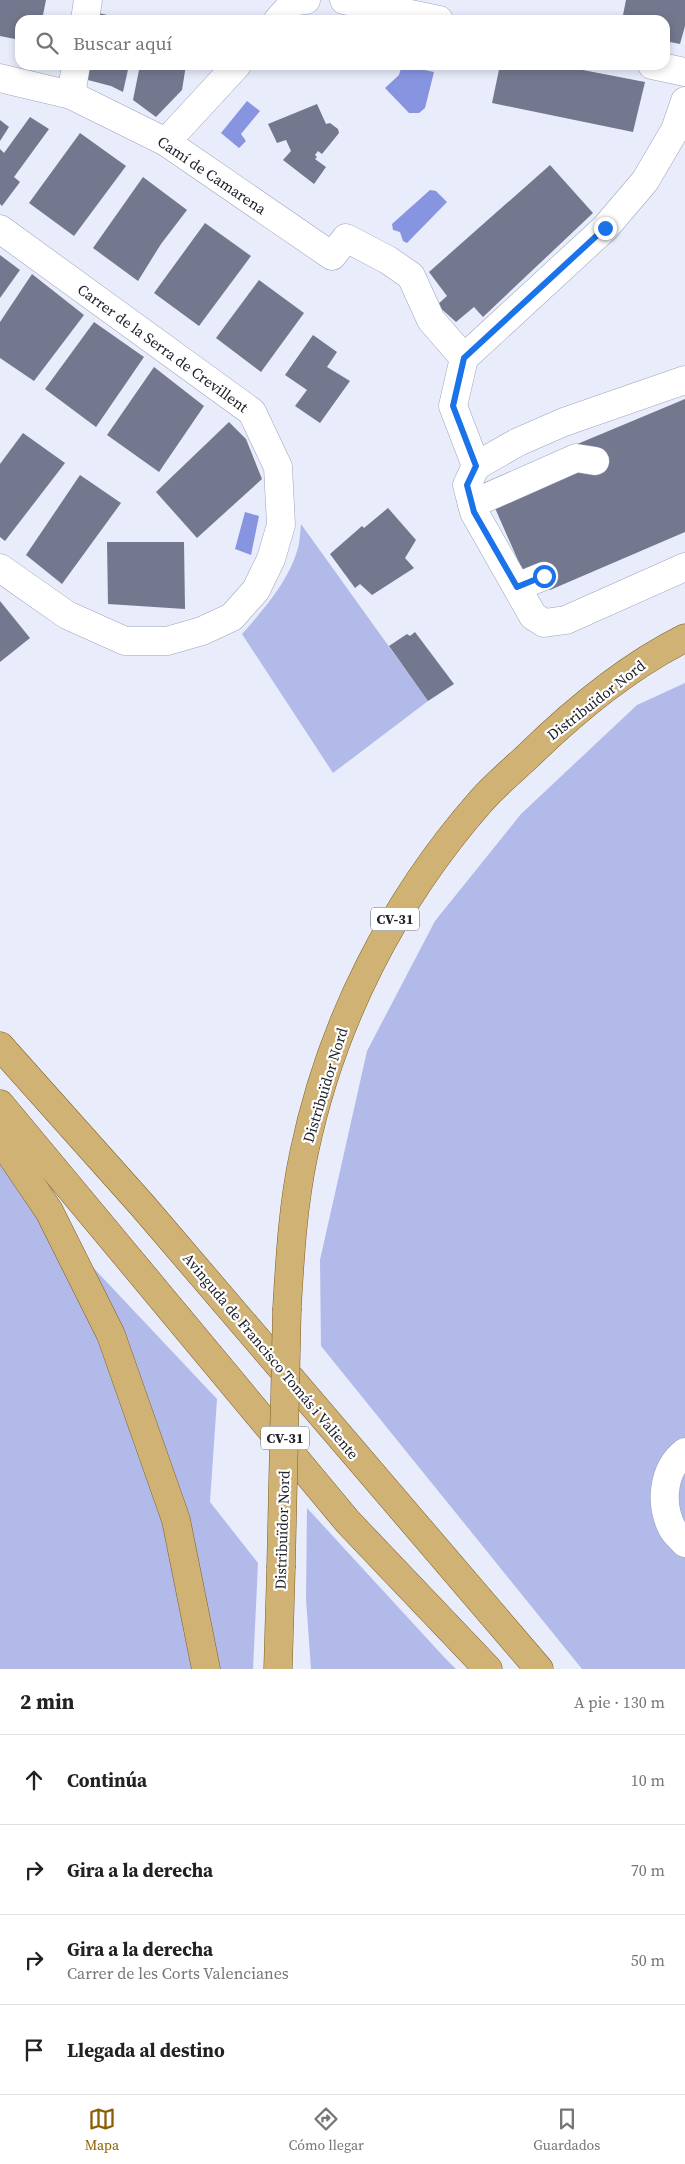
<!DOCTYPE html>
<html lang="es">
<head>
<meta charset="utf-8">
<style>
  body { margin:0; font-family:"Source Serif 4",serif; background:#f2f2f2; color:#222 }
  .stop { position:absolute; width:15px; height:15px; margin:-11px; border:4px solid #1a73e8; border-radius:50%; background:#fff }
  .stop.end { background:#1a73e8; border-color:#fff; box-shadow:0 1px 5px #0008 }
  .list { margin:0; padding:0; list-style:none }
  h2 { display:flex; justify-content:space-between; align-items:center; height:65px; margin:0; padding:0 20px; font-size:21px }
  h2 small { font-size:16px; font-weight:400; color:#767676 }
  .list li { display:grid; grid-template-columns:32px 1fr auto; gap:15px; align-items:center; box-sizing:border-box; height:90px; padding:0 20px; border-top:1px solid #e0e0e0 }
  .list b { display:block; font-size:19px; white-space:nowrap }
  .list p { margin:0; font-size:16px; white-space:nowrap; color:#767676 }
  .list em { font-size:16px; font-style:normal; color:#767676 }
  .icon { flex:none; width:28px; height:28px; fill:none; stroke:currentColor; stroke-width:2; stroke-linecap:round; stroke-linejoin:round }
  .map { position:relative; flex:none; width:685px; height:1669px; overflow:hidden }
  .search { position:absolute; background:#fff; box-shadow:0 2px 8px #0003; left:15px; right:15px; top:15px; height:55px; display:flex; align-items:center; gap:12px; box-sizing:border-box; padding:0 18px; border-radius:15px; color:#767676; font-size:19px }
  .sheet { height:425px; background:#fff }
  nav { display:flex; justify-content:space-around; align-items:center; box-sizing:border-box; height:70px; border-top:1px solid #e0e0e0; background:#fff; font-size:14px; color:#767676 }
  nav a { display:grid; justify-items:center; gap:2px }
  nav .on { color:#8b6002 }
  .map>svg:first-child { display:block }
  .green { fill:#b1bae9 }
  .water { fill:#8794df }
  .building { fill:#73788e }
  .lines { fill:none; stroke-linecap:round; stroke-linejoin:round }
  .minor-casing { stroke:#9ea3ba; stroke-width:29 }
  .major-casing { stroke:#7f5e1f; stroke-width:29 }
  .minor { stroke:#fff; stroke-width:28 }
  .major { stroke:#d1b275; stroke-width:28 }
  .major-bridge-casing { stroke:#7f5e1f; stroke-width:29; stroke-linecap:butt }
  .major-bridge { stroke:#d1b275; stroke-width:28 }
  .route { stroke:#1a73e8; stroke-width:6 }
  .labels { text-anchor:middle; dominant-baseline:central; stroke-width:4.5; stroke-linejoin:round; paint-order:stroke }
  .shield { fill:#fff; stroke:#63646b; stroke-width:1 }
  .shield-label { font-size:14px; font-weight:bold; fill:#20222b }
  .street-label { font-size:15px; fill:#20222b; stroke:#fff }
</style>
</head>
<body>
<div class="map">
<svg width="685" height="1669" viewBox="0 0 685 1669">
  <rect width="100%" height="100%" fill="#e8ecfb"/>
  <g class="green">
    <path d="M301,524l127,177 -95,72 -91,-139c22,-25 47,-53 56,-86 2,-7 2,-16 3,-24z"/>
    <polygon points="685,683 685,1669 582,1669 321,1346 320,1260 367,1051 435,921 521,814 637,705"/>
    <polygon points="0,1154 36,1207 217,1399 210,1502 258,1563 253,1669 0,1669"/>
    <polygon points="307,1508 444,1657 456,1669 311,1669 306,1599"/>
  </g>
  <g class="water">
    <polygon points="402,65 434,72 425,108 419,113 409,113 385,88 399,75"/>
    <polygon points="247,101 260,111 241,134 246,141 239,148 221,133"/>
    <polygon points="430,190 436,191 447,202 407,243 403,241 400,232 393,230 392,224"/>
    <polygon points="245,512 259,516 251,555 235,549"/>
  </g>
  <g class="building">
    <polygon points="0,0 46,0 42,20 20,20 20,40 0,36"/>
    <polygon points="626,0 685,0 685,26 680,44 665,41 665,20 622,20"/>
    <polygon points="94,12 125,19 125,20 92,20"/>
    <polygon points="83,65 129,65 123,92 111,86 80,78"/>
    <polygon points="140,65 186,65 182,90 156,117 133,100"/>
    <polygon points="500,65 557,65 645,82 633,132 492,103"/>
    <polygon points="317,104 326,124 330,123 338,129 339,133 322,154 318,151 315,155 317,157 315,159 326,167 314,184 283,160 291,151 286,140 277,143 268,124"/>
    <polygon points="30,117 49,129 14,177 20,182 2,206 0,204 0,149 4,153"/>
    <polygon points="0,120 9,127 0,141"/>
    <polygon points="80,133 126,166 74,236 29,203"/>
    <polygon points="550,165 593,213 483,317 474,307 456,322 437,305 447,296 429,272"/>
    <polygon points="143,177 187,210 161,244 138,281 93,248"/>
    <polygon points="205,223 251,256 199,326 154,293"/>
    <polygon points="0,255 20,270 0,298"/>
    <polygon points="32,274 84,315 34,381 0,358 0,322"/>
    <polygon points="259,280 304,313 261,372 216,338"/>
    <polygon points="94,322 144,357 96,427 45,389"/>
    <polygon points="313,335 337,352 327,367 350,381 320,423 295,406 307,390 285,375"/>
    <polygon points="154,367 204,406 159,472 107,435"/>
    <polygon points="685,399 685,532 550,590 542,567 524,574 484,483"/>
    <polygon points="229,422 246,439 262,479 197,538 156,492"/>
    <polygon points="23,433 65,463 5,541 0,537 0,464"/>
    <polygon points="80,475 121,503 62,584 26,555"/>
    <polygon points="388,508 416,540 405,558 414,568 372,595 360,584 355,588 330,554 362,526 364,528"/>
    <polygon points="107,542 184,542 185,609 108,604"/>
    <polygon points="0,601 30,638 0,662"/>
    <polygon points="415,632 454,684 428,701 389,646 407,634 410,636"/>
  </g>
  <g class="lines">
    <defs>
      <g id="minor">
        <polyline points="344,0 439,20"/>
        <polyline points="85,20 88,0"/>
        <polyline points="278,20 295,1 306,0"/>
        <polyline points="652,65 685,72"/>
        <polyline points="0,78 71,95 166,142 332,256 346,238 388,260 411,276 431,320 464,358"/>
        <polyline points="71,95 76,65"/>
        <polyline points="166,142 237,65"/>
        <polyline points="0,229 252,412 278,467 281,525 271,559 256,590 232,617 202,631 167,641 125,641 67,615 0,568"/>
        <polyline points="464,358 453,406 476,466 467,485 474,512 533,616 544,623 566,620 685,567"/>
        <polyline points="464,358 605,228 645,181 675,130 685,101"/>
        <polyline points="476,466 518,442 564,422 685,380"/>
        <polyline points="472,504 576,458 595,461"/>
        <polyline points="517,587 544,576"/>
        <path d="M685,1452c-23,18 -25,52 -13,76 3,6 9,10 13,15"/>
      </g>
      <g id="major">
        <polyline points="0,1046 142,1205 539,1669"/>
        <polyline points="0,1104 348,1522 488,1669"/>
        <polyline points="0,1139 49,1211 111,1335 176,1520 206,1669"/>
        <path d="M287,1308c3,-52 6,-104 17,-155 27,-130 89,-252 177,-352 14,-16 31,-30 47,-45 46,-45 99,-89 157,-118"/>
        <polyline points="278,1669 281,1568"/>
      </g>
    </defs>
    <use href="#minor" class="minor-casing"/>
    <use href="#major" class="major-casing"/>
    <use href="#minor" class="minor"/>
    <use href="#major" class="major"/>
    <defs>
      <polyline id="major-bridge" points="281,1568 287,1308"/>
    </defs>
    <use href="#major-bridge" class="major-bridge-casing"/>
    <use href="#major-bridge" class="major-bridge"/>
  </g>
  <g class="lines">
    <polyline class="route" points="544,576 517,587 474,512 467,485 476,466 453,406 464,358 605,228"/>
  </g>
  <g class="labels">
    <g class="shield">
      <rect x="371" y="907.5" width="48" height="23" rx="4"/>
      <rect x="261" y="1426.5" width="48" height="23" rx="4"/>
    </g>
    <g class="shield-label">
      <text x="395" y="919">CV-31</text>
      <text x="285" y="1438">CV-31</text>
    </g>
    <g class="street-label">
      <text transform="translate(212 175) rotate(34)">Camí de Camarena</text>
      <text transform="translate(163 348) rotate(36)">Carrer de la Serra de Crevillent</text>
      <text transform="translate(596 700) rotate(-38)">Distribuïdor Nord</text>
      <text transform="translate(325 1085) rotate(-73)">Distribuïdor Nord</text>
      <text transform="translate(271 1356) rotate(50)">Avinguda de Francisco Tomás i Valiente</text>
      <text transform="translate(282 1530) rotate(-88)">Distribuïdor Nord</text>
    </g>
  </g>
</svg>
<div class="stop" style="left:544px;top:576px"></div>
<div class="stop end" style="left:605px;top:228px"></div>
<div class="search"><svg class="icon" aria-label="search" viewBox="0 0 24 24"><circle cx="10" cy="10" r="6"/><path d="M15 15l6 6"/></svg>Buscar aquí</div>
</div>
<section class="sheet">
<h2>2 min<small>A pie · 130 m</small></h2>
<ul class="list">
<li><svg class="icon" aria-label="ahead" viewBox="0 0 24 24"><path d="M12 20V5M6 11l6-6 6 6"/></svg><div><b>Continúa</b></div><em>10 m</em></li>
<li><svg class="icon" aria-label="right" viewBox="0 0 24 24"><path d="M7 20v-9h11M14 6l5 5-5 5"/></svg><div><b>Gira a la derecha</b></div><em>70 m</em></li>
<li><svg class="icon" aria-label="right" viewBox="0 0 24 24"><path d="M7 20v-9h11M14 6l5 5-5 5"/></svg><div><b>Gira a la derecha</b><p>Carrer de les Corts Valencianes</p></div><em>50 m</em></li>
<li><svg class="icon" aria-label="arrive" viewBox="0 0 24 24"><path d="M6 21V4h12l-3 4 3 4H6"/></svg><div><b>Llegada al destino</b></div></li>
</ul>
</section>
<nav>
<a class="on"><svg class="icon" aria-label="map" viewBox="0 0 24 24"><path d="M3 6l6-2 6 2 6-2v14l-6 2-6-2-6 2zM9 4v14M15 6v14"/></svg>Mapa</a>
<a><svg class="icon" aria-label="directions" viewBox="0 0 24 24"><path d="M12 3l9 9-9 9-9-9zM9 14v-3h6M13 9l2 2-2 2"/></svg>Cómo llegar</a>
<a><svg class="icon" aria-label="saved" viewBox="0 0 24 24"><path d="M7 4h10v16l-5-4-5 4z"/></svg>Guardados</a>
</nav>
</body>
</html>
